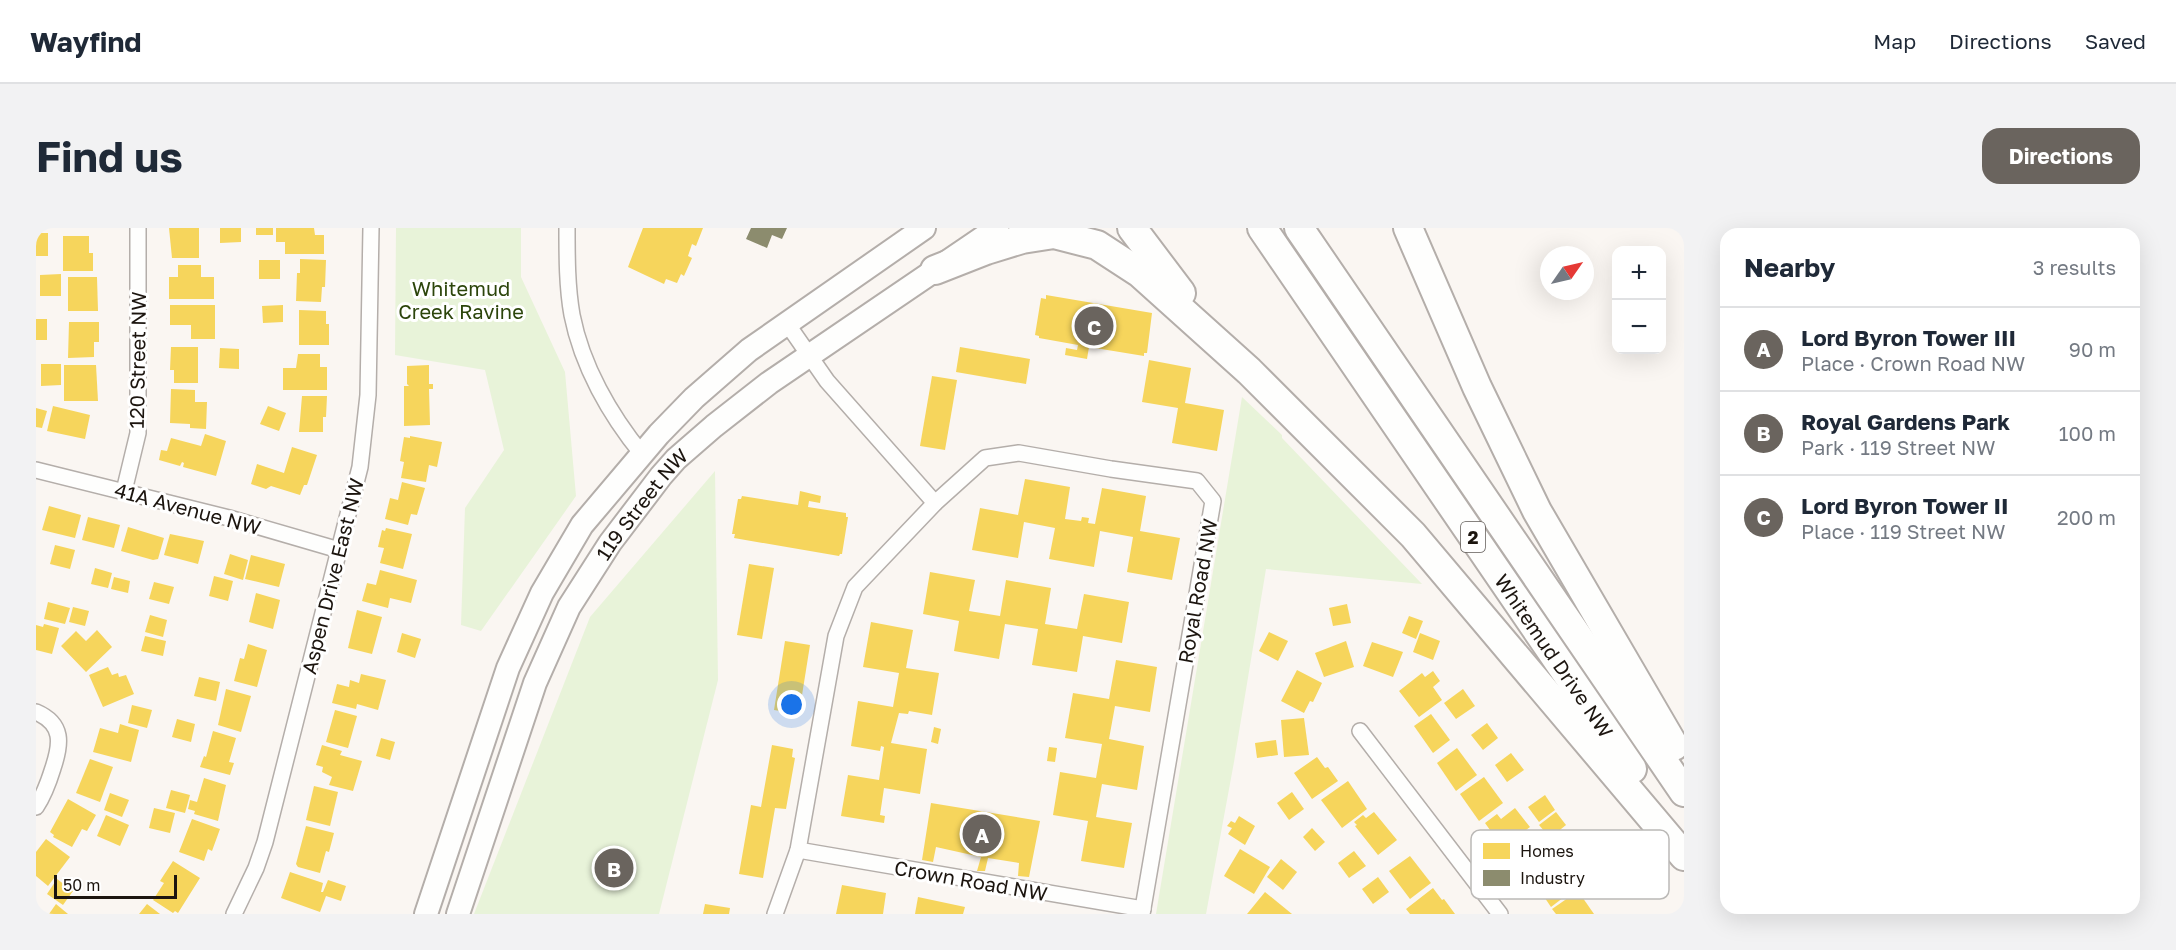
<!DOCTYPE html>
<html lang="en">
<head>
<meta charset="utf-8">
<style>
  body { margin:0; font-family:"Golos Text",sans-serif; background:#f2f2f3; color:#1f2937 }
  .controls { position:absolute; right:18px; top:18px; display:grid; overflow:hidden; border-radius:12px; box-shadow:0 6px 24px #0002 }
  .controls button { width:54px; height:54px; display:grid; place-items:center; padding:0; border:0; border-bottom:2px solid #e0e1e3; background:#fff; color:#1f2937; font:30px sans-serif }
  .compass { position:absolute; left:1504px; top:18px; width:54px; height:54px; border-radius:50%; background:#fff; box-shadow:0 6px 24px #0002; rotate:56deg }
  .scale { position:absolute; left:18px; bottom:15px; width:123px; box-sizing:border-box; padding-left:6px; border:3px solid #1c150f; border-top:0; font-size:16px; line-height:21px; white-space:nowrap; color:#1c150f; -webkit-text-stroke:4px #fff; paint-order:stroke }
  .you { position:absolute; left:756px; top:477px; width:21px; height:21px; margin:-15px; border:4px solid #fff; border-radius:50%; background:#1a73e8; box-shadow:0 0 0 9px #1a73e833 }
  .badge { display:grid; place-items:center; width:39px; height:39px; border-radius:50%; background:#6a645e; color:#fff; font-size:20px; font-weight:700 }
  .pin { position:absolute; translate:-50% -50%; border:3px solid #fff; box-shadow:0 2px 6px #0006 }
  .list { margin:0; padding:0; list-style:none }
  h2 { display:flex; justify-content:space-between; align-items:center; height:78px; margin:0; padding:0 24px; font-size:26px }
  h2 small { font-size:20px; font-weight:400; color:#747a83 }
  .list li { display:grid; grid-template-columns:39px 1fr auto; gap:18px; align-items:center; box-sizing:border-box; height:84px; padding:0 24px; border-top:2px solid #e0e1e3 }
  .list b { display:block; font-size:22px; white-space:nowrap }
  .list p { margin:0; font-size:20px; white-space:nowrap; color:#747a83 }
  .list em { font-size:20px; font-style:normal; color:#747a83 }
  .map { position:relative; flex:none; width:1648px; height:686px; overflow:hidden; border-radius:18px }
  header { display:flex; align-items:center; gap:36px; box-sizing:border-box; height:84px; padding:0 30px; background:#fff; border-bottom:2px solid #e0e1e3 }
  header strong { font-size:28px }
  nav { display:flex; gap:33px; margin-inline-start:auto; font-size:21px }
  .intro { display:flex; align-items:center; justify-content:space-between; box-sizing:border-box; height:144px; padding:0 36px }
  h1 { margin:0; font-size:42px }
  .button { padding:15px 27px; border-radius:18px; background:#6a645e; color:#fff; font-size:21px; font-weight:700 }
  main { display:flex; gap:36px; padding:0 36px }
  aside { flex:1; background:#fff; border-radius:18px; box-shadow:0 6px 24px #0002 }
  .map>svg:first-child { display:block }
  .green { fill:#e8f3d9 }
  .homes { fill:#f6d55c }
  .industry { fill:#8c8c6e }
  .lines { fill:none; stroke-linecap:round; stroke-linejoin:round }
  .minor-casing { stroke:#b4aeaa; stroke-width:18 }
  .secondary-casing { stroke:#b4aeaa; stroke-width:26 }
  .motorway-casing { stroke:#b4aeaa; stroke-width:32 }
  .minor { stroke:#fefefd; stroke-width:15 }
  .secondary { stroke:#fefefd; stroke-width:22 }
  .motorway { stroke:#fefefd; stroke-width:28 }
  .labels { text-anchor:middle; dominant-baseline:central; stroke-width:6; stroke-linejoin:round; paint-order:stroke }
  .shield { fill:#fff; stroke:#605b57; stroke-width:1.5 }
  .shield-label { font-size:18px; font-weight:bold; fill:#1c150f }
  .park-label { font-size:20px; fill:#2c450b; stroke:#fff }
  .street-label { font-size:20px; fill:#1c150f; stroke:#fff }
  .key { fill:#fff; stroke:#bbb9b7; stroke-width:1.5 }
  .key-label { font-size:16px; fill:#1c150f }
</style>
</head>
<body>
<header>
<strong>Wayfind</strong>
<nav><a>Map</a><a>Directions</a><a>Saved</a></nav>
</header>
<div class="intro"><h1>Find us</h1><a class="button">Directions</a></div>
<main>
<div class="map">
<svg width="1648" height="686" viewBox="0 0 1648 686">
  <rect width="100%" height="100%" fill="#faf6f2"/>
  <g class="green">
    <polygon points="360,0 485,0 485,49 529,144 540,268 445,403 425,397 429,280 468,222 449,142 359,127"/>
    <polygon points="1206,169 1246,207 1246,210 1386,356 1230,341 1198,534 1170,686 1120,686"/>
    <polygon points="679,243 682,452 623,686 438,686 554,389"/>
  </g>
  <g class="homes">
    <polygon points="133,0 163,0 163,30 136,30"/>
    <polygon points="184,0 205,0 205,14 184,15"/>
    <rect x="220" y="0" width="17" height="7"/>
    <polygon points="240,0 278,0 279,7 288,7 288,26 249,26 249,14 240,14"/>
    <polygon points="607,0 667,0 660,18 656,16 652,28 656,30 648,48 645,46 641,55 630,51 628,56 592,39"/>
    <rect x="0" y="5" width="12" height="23"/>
    <polygon points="27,8 53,8 53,25 57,25 57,43 27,43"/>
    <polygon points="264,31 290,32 289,59 286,59 285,74 260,73 261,45 264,45"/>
    <rect x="223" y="32" width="21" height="19"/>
    <polygon points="142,37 165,37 165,49 178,49 178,71 133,71 133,49 142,49"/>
    <polygon points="25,46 25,68 4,68 4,47"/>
    <polygon points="32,49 61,49 62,83 32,83"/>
    <polygon points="1010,67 1116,85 1111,125 1108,125 1108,128 1053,119 1051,131 1029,127 1030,120 1041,122 1042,117 1003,110 1003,108 999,107 1005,70 1010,71"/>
    <polygon points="134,77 179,77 179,111 155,111 155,97 134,97"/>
    <polygon points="247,77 247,94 227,95 226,78"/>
    <polygon points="263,82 290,83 290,96 293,96 293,117 263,117"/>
    <rect x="0" y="91" width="11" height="21"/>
    <polygon points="33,94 63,94 63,114 58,114 58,129 32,130"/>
    <polygon points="135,119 162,119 162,155 138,155 138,142 134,142"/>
    <polygon points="924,119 994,131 990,156 920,144"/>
    <polygon points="184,120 203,121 203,141 183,140"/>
    <polygon points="262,126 284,126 284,139 291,139 291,162 247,162 247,140 260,140"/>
    <polygon points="1113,132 1155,140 1149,175 1188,182 1181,223 1136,215 1142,180 1106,174"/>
    <polygon points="5,136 25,136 25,157 5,158"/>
    <polygon points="28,137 60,137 62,173 28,173"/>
    <polygon points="393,137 393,156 397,156 397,161 393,161 394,197 368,198 368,158 373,158 371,156 371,138"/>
    <polygon points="896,148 921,152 909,222 884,218"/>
    <polygon points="135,161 159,162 159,174 171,174 170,201 154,200 154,196 134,195"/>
    <polygon points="266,168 291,168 290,189 287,189 287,204 263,204"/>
    <polygon points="17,178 54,187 49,211 11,203"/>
    <polygon points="232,178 250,185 243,203 224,196"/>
    <polygon points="0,180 11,183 6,200 0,199"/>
    <polygon points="169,206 190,213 180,248 147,239 148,235 146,234 144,238 123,232 125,222 131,223 135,210 165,218"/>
    <polygon points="374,208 406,214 401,239 393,237 390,254 365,250 368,234 364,233 368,209 374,210"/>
    <polygon points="256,219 281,227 271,257 268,257 264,267 235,258 230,261 215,256 221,236 248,245"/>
    <polygon points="989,251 1034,259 1029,291 1045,293 1046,289 1053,290 1052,295 1059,296 1066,260 1110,268 1104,303 1144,310 1136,352 1091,344 1097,309 1064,303 1058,339 1013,331 1019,300 988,294 982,330 936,322 944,280 982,287"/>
    <polygon points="366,254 389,260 381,287 375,286 372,297 349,291 354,270 362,272"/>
    <polygon points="764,263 785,268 784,275 773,273 772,279 810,285 810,289 812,289 806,326 804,326 803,328 698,310 699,306 696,306 702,271 705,271 706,268 762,277"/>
    <polygon points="13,278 45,287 39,310 6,302"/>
    <polygon points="52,289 84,297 78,320 46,312"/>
    <polygon points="92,299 128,310 122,331 117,332 85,323"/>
    <polygon points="350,300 376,306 367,341 344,335 348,320 342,319 346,302 349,303"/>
    <polygon points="134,306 168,313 162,336 128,327"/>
    <polygon points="19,317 39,322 34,341 14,336"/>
    <polygon points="194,326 212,332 207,352 188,346"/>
    <polygon points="215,327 249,336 243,359 209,351"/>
    <polygon points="713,336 738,340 726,411 701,407"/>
    <polygon points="59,340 76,345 72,360 55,356"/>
    <polygon points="344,342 381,352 375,375 354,370 352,380 326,373 331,355 340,357"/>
    <polygon points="894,344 939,352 933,383 964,388 970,352 1015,360 1009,396 1041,401 1048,366 1093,374 1086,415 1047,408 1041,444 996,437 1002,401 969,396 963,431 918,423 923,393 887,386"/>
    <polygon points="178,348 197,353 192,373 173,368"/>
    <polygon points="78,349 94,353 92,365 75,361"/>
    <polygon points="118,354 138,359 133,376 113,371"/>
    <polygon points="220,365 244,372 237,401 213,394"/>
    <polygon points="12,374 34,380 29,396 8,391"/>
    <polygon points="1311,376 1315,395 1297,398 1293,380"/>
    <polygon points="37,379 53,383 49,398 33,394"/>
    <polygon points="321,382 346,389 336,426 312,420"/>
    <polygon points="114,387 131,392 127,409 109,404"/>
    <polygon points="1373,388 1387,393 1380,411 1366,405"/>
    <polygon points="835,394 877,402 870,440 903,445 896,487 873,483 872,486 863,485 855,515 891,521 884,566 848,560 844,587 849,588 848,595 805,588 812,547 843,552 848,519 845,518 844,523 815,518 822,473 857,479 863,445 827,439"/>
    <polygon points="8,396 23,400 16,426 0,422 0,397 7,399"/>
    <polygon points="61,402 76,419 50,444 25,418 40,403 50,413"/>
    <polygon points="1233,404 1252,413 1242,433 1223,423"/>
    <polygon points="366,405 385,411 379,430 361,424"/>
    <polygon points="1384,405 1404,413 1397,432 1377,424"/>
    <polygon points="109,408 130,413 127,428 105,423"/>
    <polygon points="749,413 774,417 763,486 738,482"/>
    <polygon points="1310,413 1318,439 1288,449 1279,425"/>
    <polygon points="1336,414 1367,424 1357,449 1327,438"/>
    <polygon points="212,416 231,422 221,459 198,453 204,430 208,431"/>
    <polygon points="1080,432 1121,439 1114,484 1079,478 1073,511 1108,518 1101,562 1066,556 1060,589 1096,595 1088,640 1045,633 1052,593 1017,587 1024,544 1060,550 1066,516 1029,510 1037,465 1073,471"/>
    <polygon points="72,439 76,447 82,445 83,449 90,447 98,466 67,479 53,447"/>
    <polygon points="1261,442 1286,455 1277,474 1274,473 1268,485 1245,473"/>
    <polygon points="1397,443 1404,453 1397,459 1406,472 1383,489 1363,463 1386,445 1389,449"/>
    <polygon points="325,446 350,452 342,482 321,476 320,481 296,475 301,456 313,459 314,452 323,455"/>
    <polygon points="163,449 184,454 180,473 158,468"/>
    <polygon points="190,461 215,468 205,504 182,497"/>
    <polygon points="1427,461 1439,478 1420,491 1408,475"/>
    <polygon points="96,477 116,482 111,500 92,495"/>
    <polygon points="299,482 321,488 312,520 290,514"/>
    <polygon points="1395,486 1414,512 1397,525 1378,498"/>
    <polygon points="1268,490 1273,527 1248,529 1245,492"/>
    <polygon points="141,491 159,496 155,514 136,509"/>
    <polygon points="1451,495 1462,510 1447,522 1435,507"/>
    <polygon points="84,496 103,502 95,534 57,524 64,500 82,505"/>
    <polygon points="898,499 905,501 902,516 895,514"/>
    <polygon points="177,503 200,510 193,534 198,535 194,547 164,539 168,528 170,529"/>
    <polygon points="345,510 359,514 354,532 340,528"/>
    <polygon points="1240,512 1242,527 1221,530 1219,515"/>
    <polygon points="286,517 306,523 304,527 326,533 317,563 293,557 296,549 286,544 287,539 280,537"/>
    <polygon points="736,517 757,521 756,529 759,530 750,581 739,580 727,650 703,646 715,577 725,579"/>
    <polygon points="1013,519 1021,520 1019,534 1011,533"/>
    <polygon points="1421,520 1441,547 1420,563 1401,535"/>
    <polygon points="1475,525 1488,542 1471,554 1459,537"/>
    <polygon points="1281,529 1289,540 1292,539 1302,553 1276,571 1258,545"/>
    <polygon points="54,531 77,539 64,574 40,565"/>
    <polygon points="1448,549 1467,575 1443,593 1424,566"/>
    <polygon points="168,550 190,557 182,593 158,586 159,583 152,581 154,572 161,574"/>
    <polygon points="1312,553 1331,581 1306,600 1285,572"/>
    <polygon points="278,558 302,564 294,598 270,592"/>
    <polygon points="135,562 154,567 149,585 130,580"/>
    <polygon points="1256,564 1268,581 1253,592 1241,575"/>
    <polygon points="74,565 93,572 86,589 68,582"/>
    <polygon points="1509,567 1519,582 1503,594 1492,579"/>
    <polygon points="32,571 60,587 51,603 46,601 36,619 17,609 18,607 14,604"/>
    <polygon points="895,575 1004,593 993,649 982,648 983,635 952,630 949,643 941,643 945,629 900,619 897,634 886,632"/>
    <polygon points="118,580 139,585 134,605 113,600"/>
    <polygon points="1479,580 1494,599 1465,621 1452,604 1454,602 1449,595 1461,586 1465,591"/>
    <polygon points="1338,584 1361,612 1342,627 1319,598 1321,597 1318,594 1327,587 1330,590"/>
    <polygon points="1520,584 1530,597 1514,610 1503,597"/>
    <polygon points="70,587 93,597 84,618 61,608"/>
    <polygon points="1203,588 1219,598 1209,617 1192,606 1196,600 1191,598 1195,593 1199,595"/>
    <polygon points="156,591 184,601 176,623 172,621 168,633 143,624"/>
    <polygon points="270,598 298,605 293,624 290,623 284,645 262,639 260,636"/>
    <polygon points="1276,600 1289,614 1279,623 1267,609"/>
    <polygon points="10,611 34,629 12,658 0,648 0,624"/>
    <polygon points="1204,621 1234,639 1218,666 1188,648"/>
    <polygon points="1318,623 1330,638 1313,650 1302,635"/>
    <polygon points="1374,628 1395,655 1374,671 1353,643"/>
    <polygon points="1245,631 1261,644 1247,662 1231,649"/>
    <polygon points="137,633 164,650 142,685 139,683 137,685 117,672 128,655 124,653"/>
    <polygon points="1515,636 1536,663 1515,679 1496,651"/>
    <polygon points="254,644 287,655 285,664 287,664 292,652 310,658 305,673 290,668 284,684 245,670"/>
    <polygon points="1342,649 1353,664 1337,676 1326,661"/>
    <polygon points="21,651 37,663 27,677 11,666"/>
    <polygon points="806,657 850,665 847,686 800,686"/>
    <polygon points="1397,660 1406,672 1408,671 1419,686 1374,686 1370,681"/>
    <polygon points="1542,663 1558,686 1520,686 1516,681"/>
    <polygon points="1229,664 1256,686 1211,686"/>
    <polygon points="882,669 929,679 927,686 879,686"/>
    <polygon points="20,676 32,686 13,686"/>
    <polygon points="111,676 124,686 103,686"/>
    <polygon points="669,676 694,680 693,686 667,686"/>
  </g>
  <polygon class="industry" points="715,0 751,0 746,11 736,7 731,20 710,11"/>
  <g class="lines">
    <defs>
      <g id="minor">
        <path d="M531,0c0,29 0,59 5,87 10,51 38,100 70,139"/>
        <polyline points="750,94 791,153 899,275"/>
        <polyline points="0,242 193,290 303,322"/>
        <polyline points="88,263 102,205 102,0"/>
        <path d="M0,484c28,12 25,32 17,56 -4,13 -9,27 -17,39"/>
        <polyline points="1324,503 1464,686"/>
        <polyline points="762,622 1107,681"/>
        <polyline points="198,686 220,640 229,614 324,239 332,167 335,0"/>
        <polyline points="739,686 762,622 800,408 819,359 899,275 949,230 983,225 1075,241 1161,253 1177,273 1106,686"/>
      </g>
      <g id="secondary">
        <polyline points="390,686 472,440 506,365 546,297 623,206 658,170 713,122 888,0"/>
        <path id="s1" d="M422,686l77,-231 34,-76 41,-64 51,-67 15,-17 38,-33 55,-43 228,-155"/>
      </g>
      <g id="motorway">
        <polyline points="1096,0 1145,65"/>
        <path id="s2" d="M1226,0l370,541"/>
        <polyline points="1263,0 1648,564"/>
        <polyline points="1372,0 1441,159 1501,283 1638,518"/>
        <polyline points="899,42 950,22 986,11 1018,6 1061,17 1104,45 1213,143 1377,307 1648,628"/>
      </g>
    </defs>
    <use href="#minor" class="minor-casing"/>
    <use href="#secondary" class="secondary-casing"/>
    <use href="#motorway" class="motorway-casing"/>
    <use href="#minor" class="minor"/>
    <use href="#secondary" class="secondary"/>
    <use href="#motorway" class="motorway"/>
  </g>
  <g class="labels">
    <rect class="shield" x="1425" y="294" width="24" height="30" rx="4.5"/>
    <g class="shield-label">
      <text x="1437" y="309">2</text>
    </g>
    <g class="park-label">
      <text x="425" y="60">Whitemud<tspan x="425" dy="23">Creek Ravine</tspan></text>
    </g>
    <g class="street-label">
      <text transform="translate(101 132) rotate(-89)">120 Street NW</text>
      <text stroke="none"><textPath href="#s1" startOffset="453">119 Street NW</textPath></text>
      <text transform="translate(152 280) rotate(15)">41A Avenue NW</text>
      <text transform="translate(296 348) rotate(-76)">Aspen Drive East NW</text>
      <text transform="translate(1161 363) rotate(-80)">Royal Road NW</text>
      <text stroke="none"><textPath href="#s2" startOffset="518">Whitemud Drive NW</textPath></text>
      <text transform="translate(935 652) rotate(10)">Crown Road NW</text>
    </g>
  </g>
  <rect x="1435" y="602" width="198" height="69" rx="9" class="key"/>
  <rect x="1447" y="615" width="27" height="16" fill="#f6d55c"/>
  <rect x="1447" y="642" width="27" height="16" fill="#8c8c6e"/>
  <g class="key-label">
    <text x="1484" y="629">Homes</text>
    <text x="1484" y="656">Industry</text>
  </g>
</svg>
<div class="controls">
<button>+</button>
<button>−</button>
</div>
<svg class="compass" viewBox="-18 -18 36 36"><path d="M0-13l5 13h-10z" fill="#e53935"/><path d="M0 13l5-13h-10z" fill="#747a83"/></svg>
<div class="scale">50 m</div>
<div class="you"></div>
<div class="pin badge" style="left:946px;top:606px">A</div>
<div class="pin badge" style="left:578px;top:640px">B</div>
<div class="pin badge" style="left:1058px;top:98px">C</div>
</div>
<aside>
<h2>Nearby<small>3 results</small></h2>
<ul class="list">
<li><span class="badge">A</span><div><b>Lord Byron Tower III</b><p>Place · Crown Road NW</p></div><em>90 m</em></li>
<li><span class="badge">B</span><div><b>Royal Gardens Park</b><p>Park · 119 Street NW</p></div><em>100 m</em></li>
<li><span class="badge">C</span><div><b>Lord Byron Tower II</b><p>Place · 119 Street NW</p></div><em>200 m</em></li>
</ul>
</aside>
</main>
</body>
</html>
